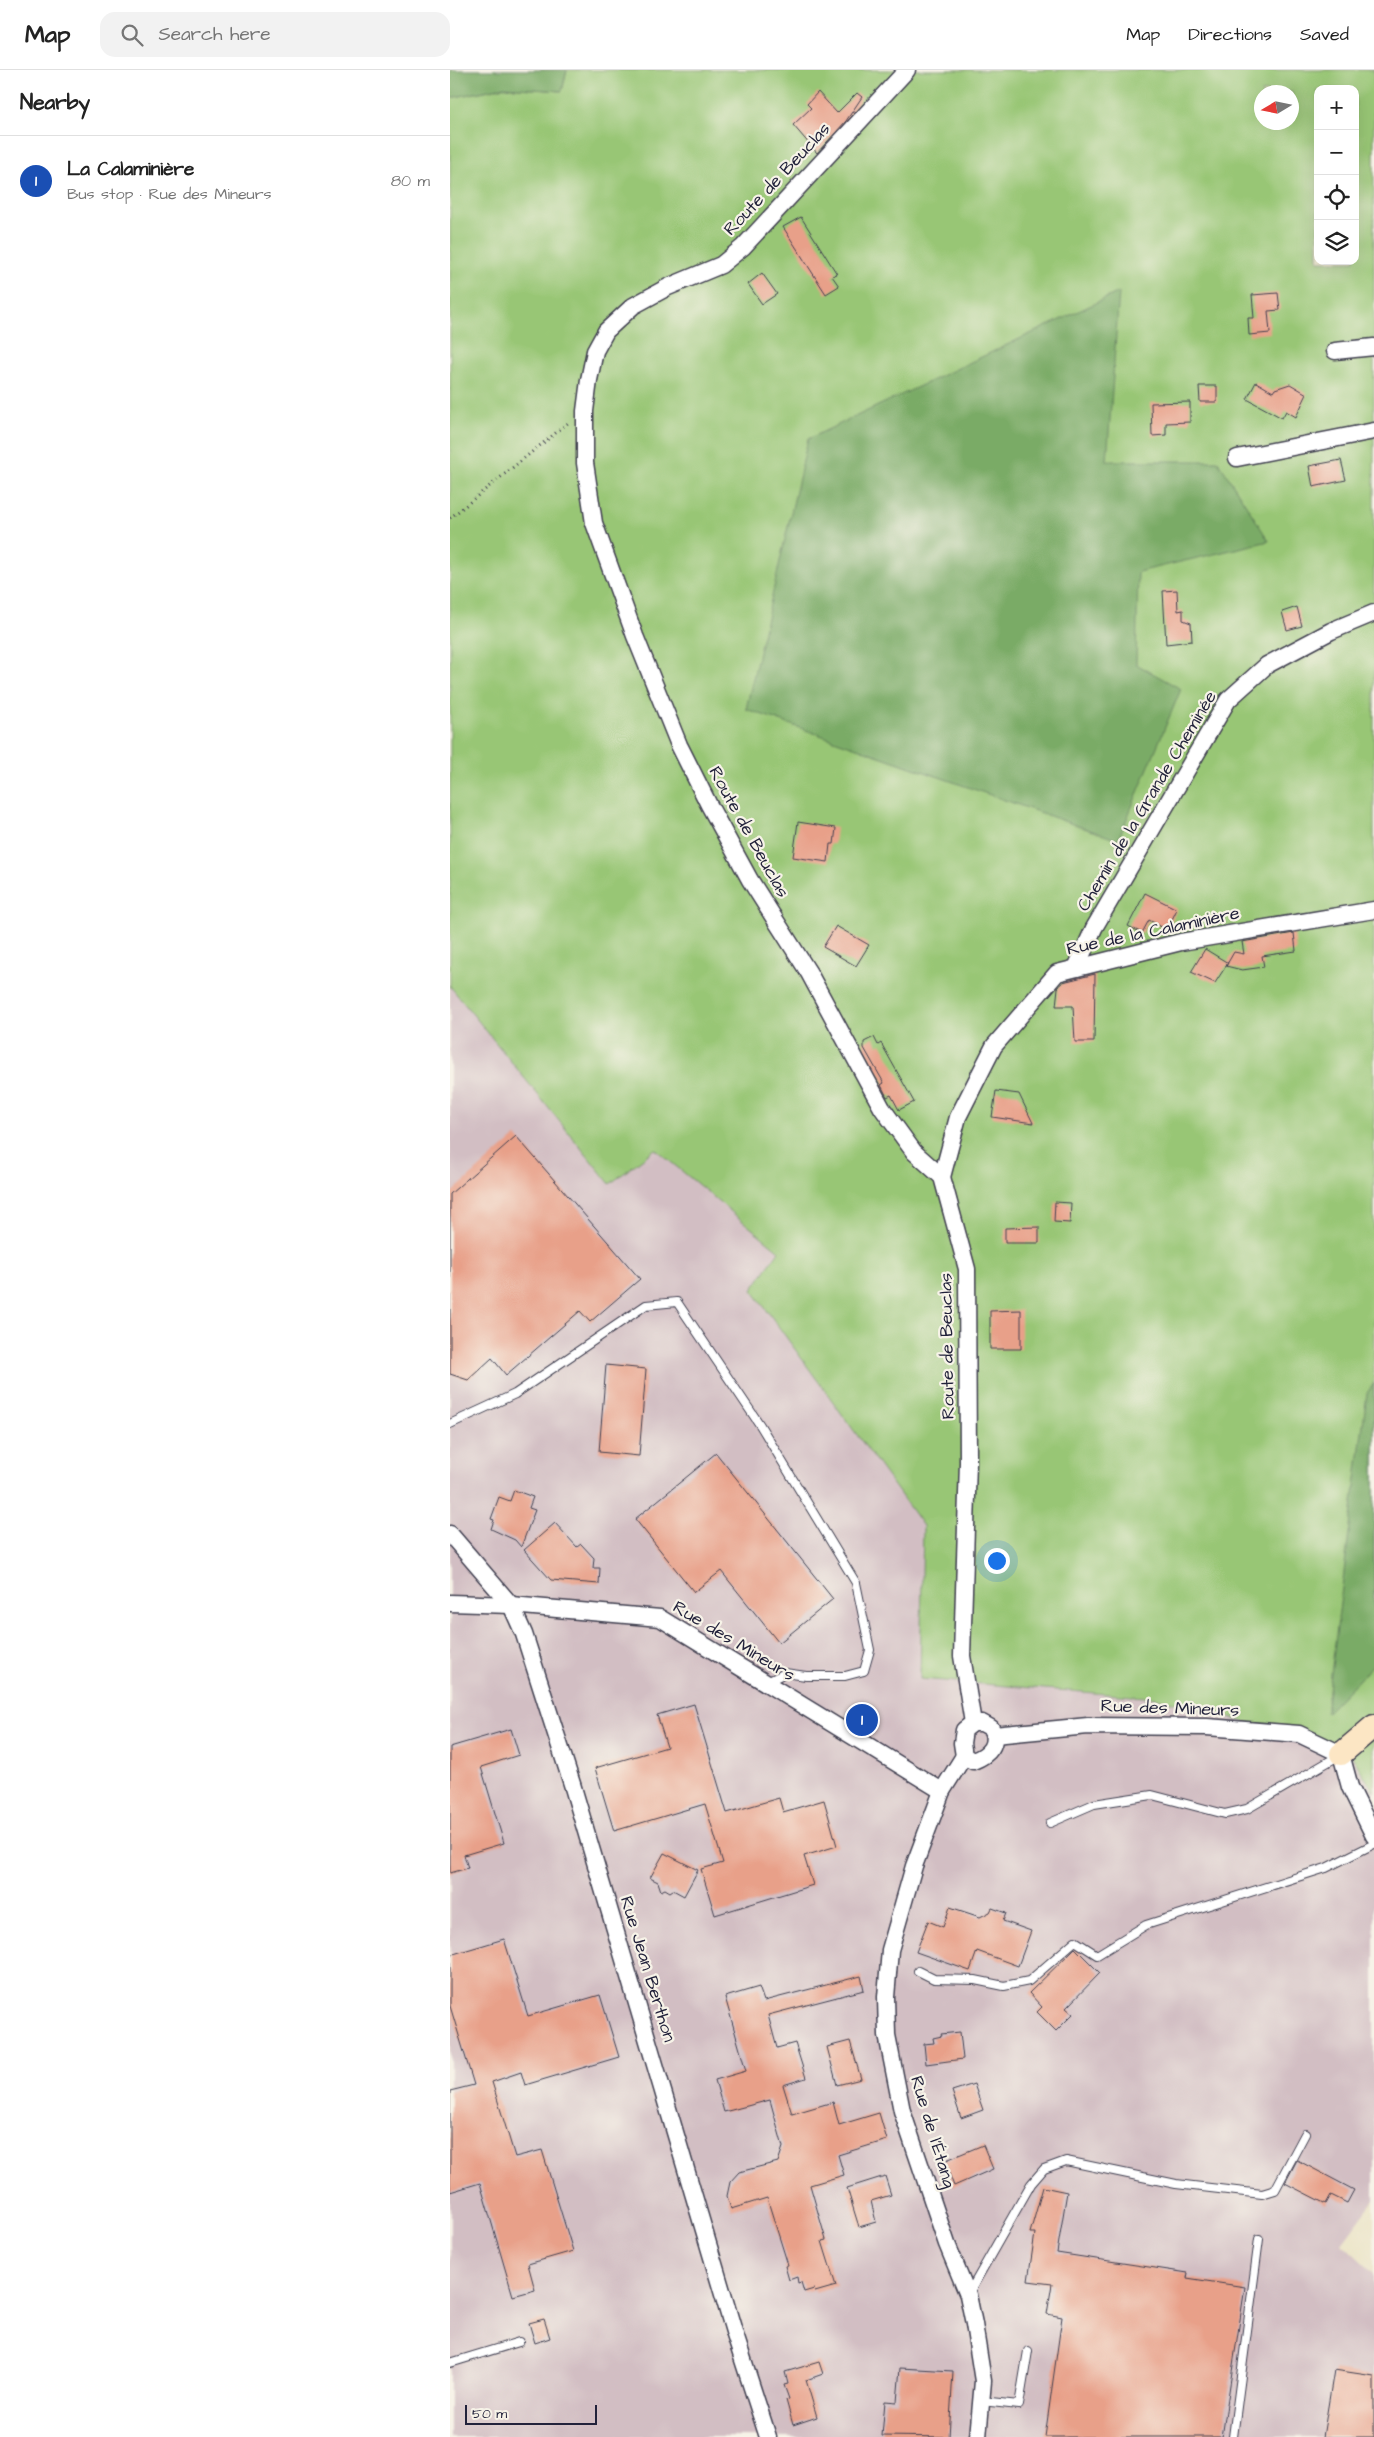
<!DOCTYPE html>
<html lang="en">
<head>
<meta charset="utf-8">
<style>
  body { margin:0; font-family:"Architects Daughter",sans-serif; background:#f2f2f2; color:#222 }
  .controls { position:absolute; right:15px; top:15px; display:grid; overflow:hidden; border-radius:10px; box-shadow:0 5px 20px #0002 }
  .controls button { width:45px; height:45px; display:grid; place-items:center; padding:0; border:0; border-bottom:1px solid #e0e0e0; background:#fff; color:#222; font:25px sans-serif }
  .compass { position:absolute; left:804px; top:15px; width:45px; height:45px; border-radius:50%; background:#fff; box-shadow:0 5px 20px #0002; rotate:260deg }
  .scale { position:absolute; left:15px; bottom:12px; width:132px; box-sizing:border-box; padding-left:5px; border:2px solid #22223b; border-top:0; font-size:14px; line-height:18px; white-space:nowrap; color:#22223b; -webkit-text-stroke:4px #f7f3e8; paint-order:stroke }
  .you { position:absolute; left:546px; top:1490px; width:18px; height:18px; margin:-12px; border:4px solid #fff; border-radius:50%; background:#1a73e8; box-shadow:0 0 0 8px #1a73e833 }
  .badge { display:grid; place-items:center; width:32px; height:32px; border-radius:50%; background:#ea580c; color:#fff; font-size:16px; font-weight:700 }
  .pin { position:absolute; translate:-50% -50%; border:2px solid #fff; box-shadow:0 1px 5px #0006 }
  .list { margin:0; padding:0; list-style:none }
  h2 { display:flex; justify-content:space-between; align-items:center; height:65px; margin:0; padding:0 20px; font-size:21px }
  h2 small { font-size:16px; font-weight:400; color:#767676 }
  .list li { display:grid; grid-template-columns:32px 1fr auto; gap:15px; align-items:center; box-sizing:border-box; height:90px; padding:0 20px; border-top:1px solid #e0e0e0 }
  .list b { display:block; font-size:19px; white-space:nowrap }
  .list p { margin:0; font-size:16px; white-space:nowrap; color:#767676 }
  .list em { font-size:16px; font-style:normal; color:#767676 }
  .icon { flex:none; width:28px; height:28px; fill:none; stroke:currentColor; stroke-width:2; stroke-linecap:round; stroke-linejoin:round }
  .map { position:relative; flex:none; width:924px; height:2367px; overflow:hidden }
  header { display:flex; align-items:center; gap:30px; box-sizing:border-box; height:70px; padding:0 25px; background:#fff; border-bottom:1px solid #e0e0e0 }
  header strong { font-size:24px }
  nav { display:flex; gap:28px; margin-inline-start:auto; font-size:18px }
  .search { width:350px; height:45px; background:#f2f2f2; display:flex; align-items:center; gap:12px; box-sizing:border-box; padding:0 18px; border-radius:15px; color:#767676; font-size:19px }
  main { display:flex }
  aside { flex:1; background:#fff }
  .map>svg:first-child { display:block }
  .industrial { fill:#d2bec3 }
  .green { fill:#98c675; stroke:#5d7458; fill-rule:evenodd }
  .forest { fill:#7aab66; stroke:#4e6650 }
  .building { fill:#e8a089 }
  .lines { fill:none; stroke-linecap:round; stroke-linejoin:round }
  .lane-casing { stroke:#403f50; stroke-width:10 }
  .street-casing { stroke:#403f50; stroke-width:19 }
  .secondary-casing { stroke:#403f50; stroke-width:25 }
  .path { stroke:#403f50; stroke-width:3; stroke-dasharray:1 4; stroke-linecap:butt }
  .lane { stroke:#fff; stroke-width:8 }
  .street { stroke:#fff; stroke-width:16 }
  .secondary { stroke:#fce6c4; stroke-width:22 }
  .labels { text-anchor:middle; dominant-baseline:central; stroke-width:4.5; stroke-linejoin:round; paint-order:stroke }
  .street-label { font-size:18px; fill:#22223b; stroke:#f7f3e8 }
</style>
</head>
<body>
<header>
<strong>Map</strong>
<div class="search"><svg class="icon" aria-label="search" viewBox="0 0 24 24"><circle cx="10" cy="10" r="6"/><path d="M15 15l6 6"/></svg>Search here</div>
<nav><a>Map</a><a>Directions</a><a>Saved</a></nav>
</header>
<main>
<aside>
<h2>Nearby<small></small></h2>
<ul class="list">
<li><span class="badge" style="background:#1a4fb4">1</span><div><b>La Calaminière</b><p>Bus stop · Rue des Mineurs</p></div><em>80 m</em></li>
</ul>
</aside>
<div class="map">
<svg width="924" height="2367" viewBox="0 0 924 2367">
  <rect width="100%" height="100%" fill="#f7f3e8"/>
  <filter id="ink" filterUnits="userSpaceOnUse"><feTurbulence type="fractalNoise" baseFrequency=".02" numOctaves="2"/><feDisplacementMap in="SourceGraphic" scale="10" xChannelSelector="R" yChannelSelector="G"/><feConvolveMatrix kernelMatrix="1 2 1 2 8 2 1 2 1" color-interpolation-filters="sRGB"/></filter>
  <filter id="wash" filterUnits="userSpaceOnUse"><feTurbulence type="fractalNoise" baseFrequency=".0096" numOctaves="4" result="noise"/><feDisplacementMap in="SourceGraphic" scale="20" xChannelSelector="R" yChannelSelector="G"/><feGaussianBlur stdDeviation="1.12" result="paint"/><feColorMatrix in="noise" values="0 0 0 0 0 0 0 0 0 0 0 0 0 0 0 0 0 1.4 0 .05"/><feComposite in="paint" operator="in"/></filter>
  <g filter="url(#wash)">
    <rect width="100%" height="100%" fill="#ebe4c6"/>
    <polygon class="industrial" points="0,916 160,1114 205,1079 329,1181 302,1220 473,1456 470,1609 707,1628 898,1680 924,1722 924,2130 892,2173 924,2203 924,2367 0,2367"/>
    <path class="green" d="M117,0h807v1722l-26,-42 -191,-52 -237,-19 3,-153 -171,-236 27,-39 -124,-102 -45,35 -160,-198v-888l54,-11 58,4zM868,19h37v172h-37zM812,22h30v30h-30z"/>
    <g class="forest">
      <polygon points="0,0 117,0 112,21 54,17 0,28"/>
      <polygon points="669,222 657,391 768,391 819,471 688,502 686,594 731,619 668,770 296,639 358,369"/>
      <polygon points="924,1313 924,1594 876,1643 917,1323"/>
    </g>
    <g id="blocks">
      <g class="building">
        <polygon points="368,22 387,43 407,23 412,27 396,51 367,83 343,55 361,38 357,34"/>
        <polygon points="351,147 387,204 382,206 389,216 376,224 333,157"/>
        <polygon points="312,203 327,224 312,234 298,214"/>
        <polygon points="828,223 830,240 818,241 820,263 799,265 798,248 804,248 802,225"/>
        <polygon points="806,312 823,322 825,319 840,314 857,324 846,347 836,341 832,348 797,329"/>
        <polygon points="749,316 767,316 767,332 750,332"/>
        <polygon points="740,332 740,352 716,353 716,365 702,366 701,333"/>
        <polygon points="891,390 896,410 863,417 859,396"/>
        <polygon points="727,520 728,541 733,540 733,550 741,553 742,571 716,574 713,521"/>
        <polygon points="847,537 852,556 837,560 832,542"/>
        <polygon points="348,752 386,758 384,774 380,774 378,792 343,787"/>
        <polygon points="695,823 727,839 717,860 699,850 692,863 678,856"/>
        <polygon points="386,856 419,875 406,896 373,877"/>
        <polygon points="844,863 846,881 812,886 814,897 792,900 776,896 784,882 794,884 792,872"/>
        <polygon points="755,879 778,893 765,913 741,902"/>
        <polygon points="645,904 644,972 625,972 623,936 606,936 608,918 613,912"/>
        <polygon points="424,967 428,975 431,973 464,1032 449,1040 441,1025 437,1027 431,1015 434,1013 414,978 414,972"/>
        <polygon points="546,1021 569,1024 583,1053 542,1047"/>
        <polygon points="66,1066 190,1209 140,1252 130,1241 56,1305 42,1288 18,1310 0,1304 0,1124"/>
        <polygon points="605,1132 621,1133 620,1153 604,1152"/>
        <polygon points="589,1157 589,1173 555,1173 555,1158"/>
        <polygon points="571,1240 571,1279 540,1279 540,1241"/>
        <polygon points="156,1295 196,1299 189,1386 149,1382"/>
        <polygon points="266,1383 383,1529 329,1573 271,1501 244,1522 185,1449"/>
        <polygon points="64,1420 83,1427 79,1438 85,1440 71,1477 65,1470 41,1459 44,1450 41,1449 49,1427 60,1431"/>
        <polygon points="105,1453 127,1477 131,1474 144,1488 143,1498 150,1498 149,1514 101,1510 74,1480"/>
        <polygon points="244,1634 277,1743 329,1728 333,1742 374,1730 387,1776 354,1786 363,1815 265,1845 251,1799 273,1793 255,1734 164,1761 145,1698 217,1677 207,1645"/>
        <polygon points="61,1659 69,1685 31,1697 54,1773 14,1785 18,1798 0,1803 0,1677"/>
        <polygon points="214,1783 248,1800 234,1826 223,1820 220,1822 215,1819 211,1821 208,1812 200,1808"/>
        <polygon points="500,1837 530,1847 540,1842 542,1838 556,1843 553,1851 581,1861 568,1896 527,1881 520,1901 466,1882 478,1851 493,1857"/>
        <polygon points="54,1869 78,1946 150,1925 169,1987 75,2015 71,2002 42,2012 65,2087 92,2080 123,2181 78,2194 85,2220 63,2226 30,2113 0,2122 0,2021 24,2015 0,1936 0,1885"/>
        <polygon points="625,1878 650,1903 616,1938 623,1944 606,1961 587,1942 592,1937 579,1923"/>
        <polygon points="411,1906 414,1920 318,1945 327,1978 345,1973 356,2008 333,2015 342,2044 383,2032 389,2055 429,2043 437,2070 388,2085 394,2105 360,2115 376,2170 372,2171 386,2216 365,2222 364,2219 354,2222 351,2212 348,2213 347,2207 339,2210 335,2196 338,2195 317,2128 281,2139 277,2126 280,2112 289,2102 328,2092 333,2077 320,2030 274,2042 265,2010 296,2001 275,1927 309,1917 314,1931"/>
        <polygon points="510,1962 513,1989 476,1994 474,1974 484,1973 483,1968 492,1966 491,1964"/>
        <polygon points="400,1971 411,2009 387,2015 377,1977"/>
        <polygon points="524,2014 533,2040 511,2048 502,2021"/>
        <polygon points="533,2075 543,2099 504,2116 494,2091"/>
        <polygon points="847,2090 904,2120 897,2133 881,2125 876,2134 835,2113"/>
        <polygon points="435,2106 441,2125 421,2131 426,2152 409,2157 397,2118"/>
        <polygon points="593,2117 617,2122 607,2183 738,2203 737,2208 795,2217 772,2367 595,2367 612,2247 597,2244 602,2214 578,2211 585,2163 580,2163"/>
        <polygon points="94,2249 100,2268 85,2273 79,2253"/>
        <polygon points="369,2292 373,2304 356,2310 367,2347 343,2355 336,2330 339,2329 334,2315 338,2314 335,2302"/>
        <polygon points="450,2298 503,2301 499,2367 432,2366 435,2331 447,2332"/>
        <polygon points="884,2300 924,2306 924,2367 873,2367"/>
      </g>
    </g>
  </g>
  <g filter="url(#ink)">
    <use href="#blocks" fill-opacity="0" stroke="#403f50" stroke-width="1"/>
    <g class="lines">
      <defs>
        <g id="lane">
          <polyline points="0,1354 65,1324 196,1235 227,1232 310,1355 406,1513 420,1580 414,1601 395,1606 356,1606 335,1603 317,1612"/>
          <polyline points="600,1753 644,1734 702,1725 775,1744 797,1739 890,1685"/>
          <polyline points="468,1901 484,1909 525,1910 554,1916 579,1911 625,1871 647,1885 696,1855 876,1798 924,1774"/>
          <polyline points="519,2223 581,2114 594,2099 616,2091 726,2114 812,2124 825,2120 855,2064"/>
          <polyline points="0,2293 69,2272"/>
          <polyline points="531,2331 569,2335 578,2281"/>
          <polyline points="783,2367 809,2169"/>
        </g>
        <g id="street">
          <polyline points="457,0 293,177 271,195 218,217 183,236 156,261 145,281 139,310 135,341 135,393 144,453 185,566 229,675 259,735 300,810 359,903 432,1038 464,1082 492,1107 517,1199 518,1392 512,1586 523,1653"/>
          <polyline points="885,281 924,277"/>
          <polyline points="787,388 924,361"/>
          <polyline points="626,898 644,858 778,630 817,595 881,561 924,543"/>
          <polyline points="492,1107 508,1047 544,976 607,903 731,872 924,840"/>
          <polyline points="0,1464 61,1535 74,1564 122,1714 285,2265 318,2367"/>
          <polyline points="0,1533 61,1535 210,1548 492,1721"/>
          <path d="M523,1653h9l9,5c8,16 -2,27 -18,33l-9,-5 -2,-13 2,-13z"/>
          <polyline points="544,1665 638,1656 757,1657 849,1664 891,1684 900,1717 924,1766"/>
          <polyline points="514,1686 492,1721 464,1796 440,1880 436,1927 437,1965 452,2041 497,2174 518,2225 524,2254 533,2311 528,2367"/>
        </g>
        <polyline id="secondary" points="891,1684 924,1656"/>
      </defs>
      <use href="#lane" class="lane-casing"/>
      <use href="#street" class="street-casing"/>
      <use href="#secondary" class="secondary-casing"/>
      <polyline class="path" points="0,448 118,353"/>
      <use href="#lane" class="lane"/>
      <use href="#street" class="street"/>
      <use href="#secondary" class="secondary"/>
    </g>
  </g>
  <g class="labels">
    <g class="street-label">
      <text transform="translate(327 109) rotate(-47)">Route de Beuclas</text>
      <text transform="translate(697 731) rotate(-59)">Chemin de la Grande Cheminée</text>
      <text transform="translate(299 762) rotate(61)">Route de Beuclas</text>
      <text transform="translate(703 861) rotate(-12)">Rue de la Calaminière</text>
      <text transform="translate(497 1276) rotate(-91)">Route de Beuclas</text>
      <text transform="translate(284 1571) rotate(31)">Rue des Mineurs</text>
      <text transform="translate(720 1638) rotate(2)">Rue des Mineurs</text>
      <text transform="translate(198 1899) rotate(73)">Rue Jean Berthon</text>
      <text transform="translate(483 2062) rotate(73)">Rue de l'Étang</text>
    </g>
  </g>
</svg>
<div class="controls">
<button>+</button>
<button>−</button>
<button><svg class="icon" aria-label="locate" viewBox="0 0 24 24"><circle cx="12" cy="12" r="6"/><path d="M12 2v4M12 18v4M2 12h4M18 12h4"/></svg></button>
<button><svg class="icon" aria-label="layers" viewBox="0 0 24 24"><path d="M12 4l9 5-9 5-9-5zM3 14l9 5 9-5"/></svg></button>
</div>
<svg class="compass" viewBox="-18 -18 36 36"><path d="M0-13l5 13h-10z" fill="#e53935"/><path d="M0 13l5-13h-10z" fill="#767676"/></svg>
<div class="scale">50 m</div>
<div class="you"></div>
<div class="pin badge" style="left:412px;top:1650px;background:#1a4fb4">1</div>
</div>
</main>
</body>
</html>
